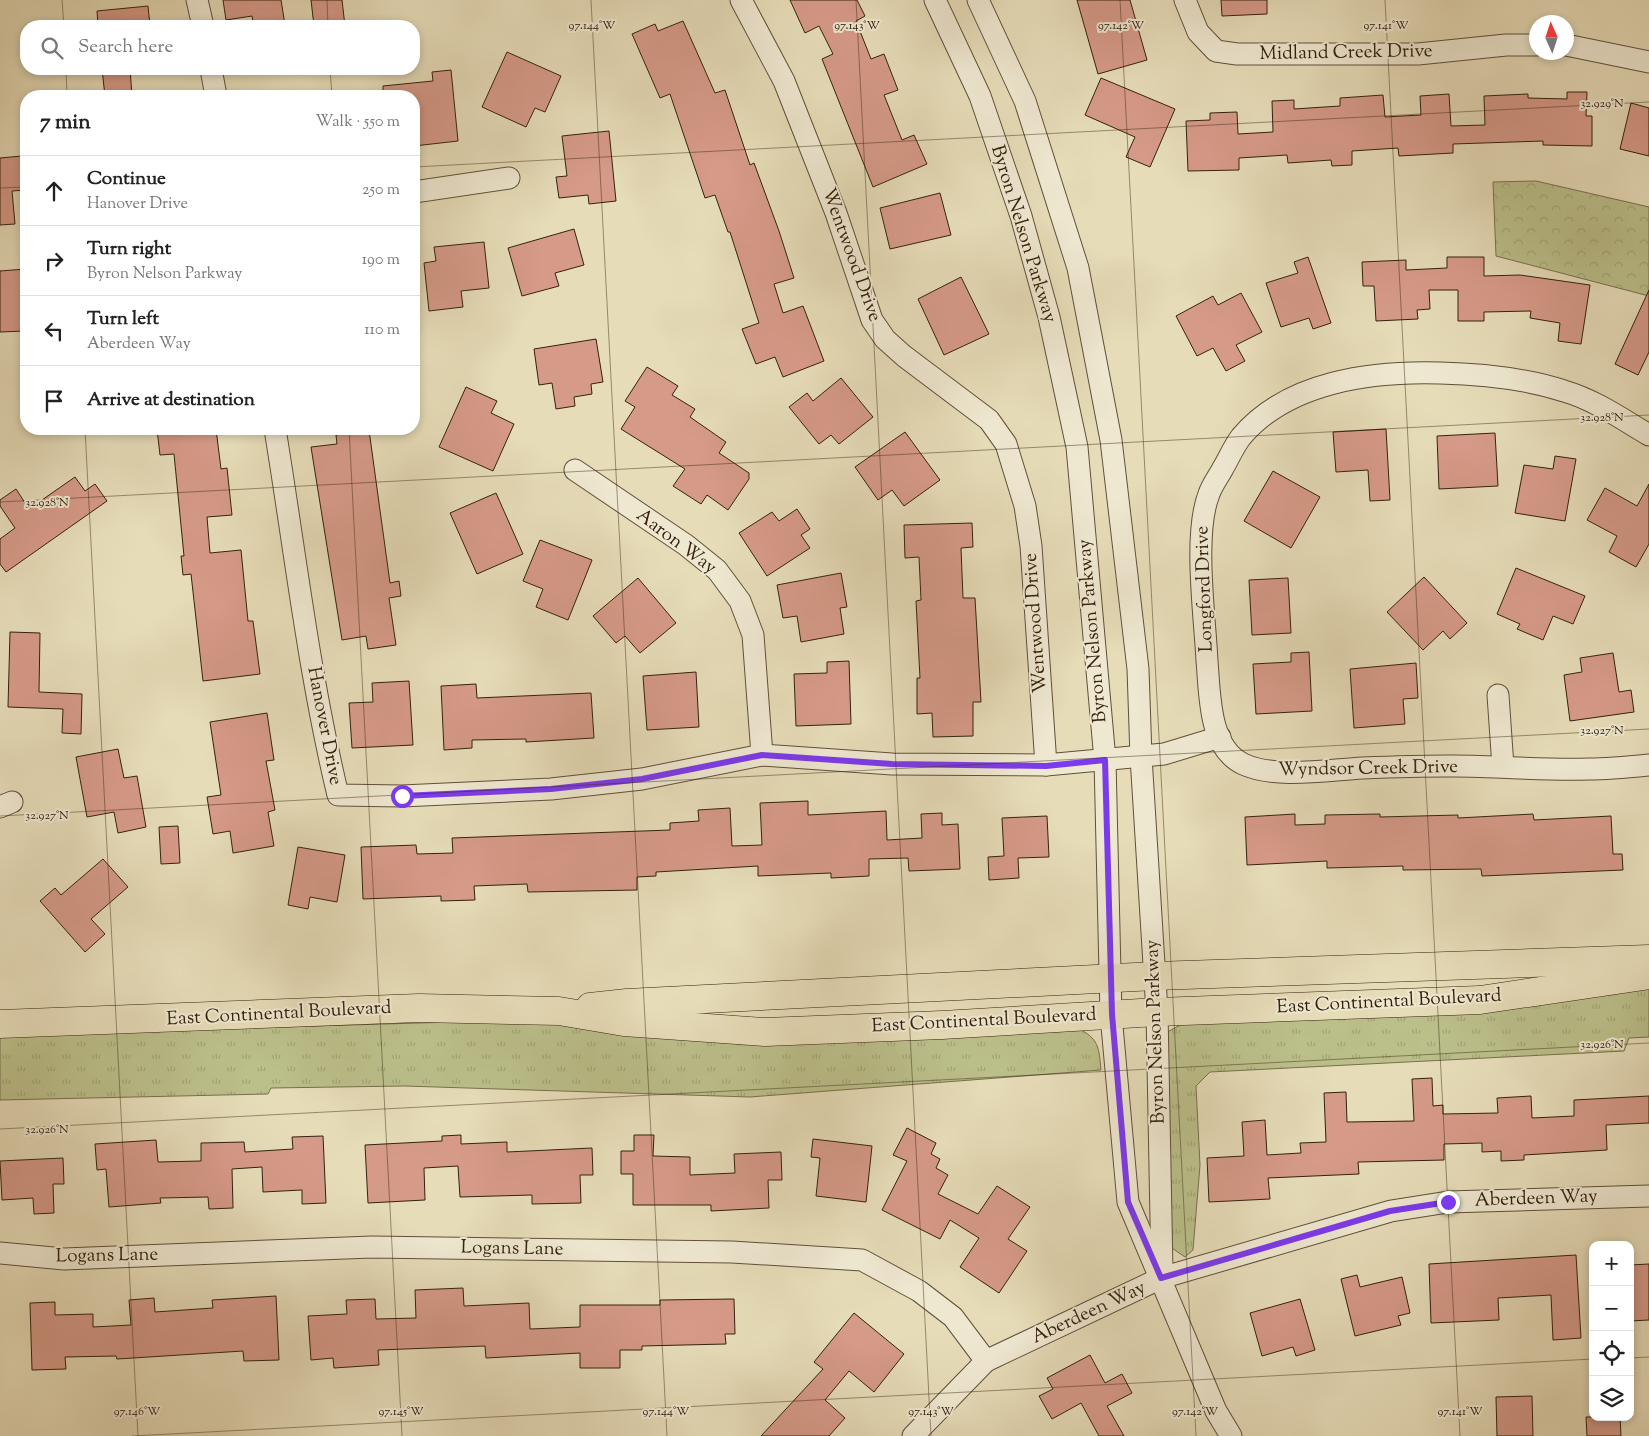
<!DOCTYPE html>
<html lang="en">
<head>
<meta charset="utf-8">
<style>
  body { margin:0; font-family:"Sorts Mill Goudy",serif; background:#f6f6f6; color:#222 }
  .controls { position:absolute; right:15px; bottom:15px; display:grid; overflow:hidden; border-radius:10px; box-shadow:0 2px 8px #0003 }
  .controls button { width:45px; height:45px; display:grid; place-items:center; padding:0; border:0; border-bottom:1px solid #e0e0e0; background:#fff; color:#222; font:25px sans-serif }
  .compass { position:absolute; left:1529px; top:15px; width:45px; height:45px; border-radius:50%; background:#fff; box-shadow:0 2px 8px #0003; rotate:357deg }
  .stop { position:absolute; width:15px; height:15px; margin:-11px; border:4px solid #7c3aed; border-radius:50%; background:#fff }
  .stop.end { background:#7c3aed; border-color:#fff; box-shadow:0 1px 5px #0008 }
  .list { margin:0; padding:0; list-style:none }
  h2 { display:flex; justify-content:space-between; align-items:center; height:65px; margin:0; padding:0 20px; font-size:21px }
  h2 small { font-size:16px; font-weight:400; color:#767676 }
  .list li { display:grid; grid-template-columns:32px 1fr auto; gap:15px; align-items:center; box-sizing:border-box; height:70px; padding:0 20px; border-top:1px solid #e0e0e0 }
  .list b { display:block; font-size:19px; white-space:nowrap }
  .list p { margin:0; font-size:16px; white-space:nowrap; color:#767676 }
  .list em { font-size:16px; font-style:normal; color:#767676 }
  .icon { flex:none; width:28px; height:28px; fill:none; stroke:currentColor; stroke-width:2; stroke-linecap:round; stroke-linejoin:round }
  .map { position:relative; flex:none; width:1649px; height:1436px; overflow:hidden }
  .search { position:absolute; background:#fff; box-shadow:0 2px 8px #0003; left:20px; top:20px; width:400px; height:55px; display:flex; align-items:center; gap:12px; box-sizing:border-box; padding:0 18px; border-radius:20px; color:#767676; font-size:19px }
  .panel { position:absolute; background:#fff; box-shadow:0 2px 8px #0003; left:20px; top:90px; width:400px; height:345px; border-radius:20px }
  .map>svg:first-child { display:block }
  .forest { fill:url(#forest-crowns); stroke:#78704c }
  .park { fill:url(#park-tufts); stroke:#78704c }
  .building { fill:#d69a88; stroke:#34210e }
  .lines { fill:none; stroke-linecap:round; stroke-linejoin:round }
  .minor-casing { stroke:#605038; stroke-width:23 }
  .major-casing { stroke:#34210e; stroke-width:29 }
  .minor { stroke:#efe8d1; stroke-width:21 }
  .major { stroke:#e6dcb8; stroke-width:28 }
  .route { stroke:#7c3aed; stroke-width:6 }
  .ticks { fill:none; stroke:#34210e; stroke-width:1; stroke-opacity:0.45 }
  .labels { text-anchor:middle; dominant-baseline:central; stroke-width:4; stroke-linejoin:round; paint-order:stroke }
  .street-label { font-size:19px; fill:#34210e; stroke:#efe8d1 }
  .ticks-label { font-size:12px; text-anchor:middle; fill:#34210e; stroke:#efe8d1; stroke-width:4; stroke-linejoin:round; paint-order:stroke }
</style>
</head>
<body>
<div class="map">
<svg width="1649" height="1436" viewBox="0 0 1649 1436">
  <defs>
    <pattern id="forest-crowns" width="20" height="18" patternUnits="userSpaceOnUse" patternTransform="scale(1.25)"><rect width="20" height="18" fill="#bbbf8a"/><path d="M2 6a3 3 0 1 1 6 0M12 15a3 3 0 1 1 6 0" fill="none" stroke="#a1a476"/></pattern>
    <pattern id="park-tufts" width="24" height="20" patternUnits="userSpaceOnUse" patternTransform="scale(1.25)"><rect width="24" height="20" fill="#bbbf8a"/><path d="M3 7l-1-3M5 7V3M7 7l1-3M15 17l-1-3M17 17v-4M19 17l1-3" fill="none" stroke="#a1a476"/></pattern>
  </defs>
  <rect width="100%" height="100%" fill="#e6dcb8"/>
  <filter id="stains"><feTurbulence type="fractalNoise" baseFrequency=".004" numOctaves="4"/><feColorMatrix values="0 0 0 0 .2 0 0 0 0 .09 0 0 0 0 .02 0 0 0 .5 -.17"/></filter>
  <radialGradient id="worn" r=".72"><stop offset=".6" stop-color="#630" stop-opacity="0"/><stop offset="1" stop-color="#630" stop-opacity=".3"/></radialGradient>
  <polygon class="forest" points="1536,181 1649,207 1649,296 1496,256 1493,182"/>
  <g class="park">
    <polygon points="1649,988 1649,1037 1629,1038 1624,1051 1210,1072 1196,1086 1200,1165 1193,1250 1185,1257 1169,1246 1162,1035 1182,1024"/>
    <path d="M525,1020l552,8c22,10 22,20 24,42l-351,27 -346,-11 -133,2 -3,6 -268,6v-65z"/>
  </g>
  <g class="building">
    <polygon points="223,0 281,0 285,25 254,26 252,16 226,20"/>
    <polygon points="311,0 342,0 345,26 314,26"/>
    <polygon points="790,0 857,0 865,16 856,21 871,59 884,54 898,90 884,95 902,140 914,135 927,164 873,187 822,59 833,54 819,26 805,33"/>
    <polygon points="1077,0 1130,0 1147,60 1098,74"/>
    <polygon points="1221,0 1267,0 1267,14 1222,16"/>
    <polygon points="148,6 150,26 98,26 97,11"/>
    <polygon points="683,21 715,93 725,90 750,165 754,163 779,231 794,278 774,284 783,313 803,306 824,361 783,377 775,357 756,364 742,329 759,323 730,232 728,232 715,195 705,198 670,94 660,98 632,34 655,24 658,31"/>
    <polygon points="507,52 561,76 545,112 535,108 526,127 482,107"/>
    <polygon points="102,69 130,69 132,96 105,96"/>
    <polygon points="451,70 458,141 414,146 414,96 383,96 383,86 433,81 432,72"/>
    <polygon points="1101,78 1175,109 1150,167 1126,157 1135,137 1085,115"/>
    <polygon points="1567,92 1587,92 1586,116 1592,116 1592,146 1543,145 1543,141 1453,144 1453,153 1399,156 1398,148 1352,151 1352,165 1332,166 1331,160 1288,163 1287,155 1239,158 1239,170 1188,171 1186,121 1210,120 1210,113 1237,112 1238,134 1273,132 1272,101 1294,100 1294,109 1340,106 1340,98 1383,95 1385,117 1421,115 1420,96 1449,94 1451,126 1485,125 1484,96 1528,94 1528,98 1567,99"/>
    <polygon points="1631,103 1649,108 1649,156 1620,149"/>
    <polygon points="609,131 616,201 589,204 588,195 559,198 556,177 567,176 562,136"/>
    <polygon points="22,156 25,190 12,191 15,224 0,225 0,158"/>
    <polygon points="940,193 951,235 890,249 880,208"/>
    <polygon points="574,229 584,265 555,273 559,286 522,296 508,248"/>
    <polygon points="484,242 489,288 461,291 463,307 429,311 424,263 436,261 434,247"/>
    <polygon points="1308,257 1331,323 1313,329 1309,318 1281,327 1266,283 1298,273 1294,262"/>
    <polygon points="1447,257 1484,257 1484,276 1520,275 1590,285 1581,344 1558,341 1560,323 1530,318 1531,311 1484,312 1484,321 1458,321 1458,290 1429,290 1430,309 1417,310 1418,319 1376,321 1374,286 1363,286 1362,262 1406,260 1406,270 1447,268"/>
    <polygon points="26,269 26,331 0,332 0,271"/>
    <polygon points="961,277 989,334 944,355 918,299"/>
    <polygon points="1649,290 1649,352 1638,375 1615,364"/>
    <polygon points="1241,293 1262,332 1236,345 1245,361 1226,371 1213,348 1197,356 1176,316 1213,296 1218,305"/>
    <polygon points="596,339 603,382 591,384 592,394 574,397 575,406 556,409 552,383 539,385 534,349"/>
    <polygon points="647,367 678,386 672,395 695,409 690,417 726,442 719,453 749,473 749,479 728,510 707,495 701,504 673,486 685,469 621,429 635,407 625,401"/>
    <polygon points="841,378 873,417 839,444 831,435 819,444 789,407 807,393 813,401"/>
    <polygon points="466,387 497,401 491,413 514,424 493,471 439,447"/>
    <polygon points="157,429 216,429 221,469 227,468 232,515 207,517 210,553 241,550 248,621 253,621 260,674 203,681 191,574 183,575 181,556 184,556 174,454 160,455"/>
    <polygon points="1386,429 1390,500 1370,501 1368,470 1336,472 1333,432"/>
    <polygon points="369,430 390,583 399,581 401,596 389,598 396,645 368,649 366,636 342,640 311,447 337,444 336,435"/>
    <polygon points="905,432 940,480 904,506 892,490 878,500 855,467"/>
    <polygon points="1495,433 1498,486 1439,489 1437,436"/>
    <polygon points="1555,456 1576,459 1565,521 1515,513 1524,465 1553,469"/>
    <polygon points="1273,471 1320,497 1291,548 1244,521"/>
    <polygon points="75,477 85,491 95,484 107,501 6,572 0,564 0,539 15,528 0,506 0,500 16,489 29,509"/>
    <polygon points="1649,484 1649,544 1636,567 1609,552 1617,536 1587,520 1605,488 1637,506"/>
    <polygon points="496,493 523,554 477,574 450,513"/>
    <polygon points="797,509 810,529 801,535 810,548 767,576 739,533 772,512 779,521"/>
    <polygon points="972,523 973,547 961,548 963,598 975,598 981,702 973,702 973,736 933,737 932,713 917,714 917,678 920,678 916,601 921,600 919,557 905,558 904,525"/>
    <polygon points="540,540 592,560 568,620 536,607 543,589 523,581"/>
    <polygon points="1516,568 1585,596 1573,624 1553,616 1543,640 1517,629 1520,624 1497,614"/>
    <polygon points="841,573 847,607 840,608 844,634 801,642 797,616 783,618 777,585"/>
    <polygon points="1424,577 1467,623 1450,639 1443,631 1423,650 1387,612"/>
    <polygon points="638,578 676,623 640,653 625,636 616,643 593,616"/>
    <polygon points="1288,578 1291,633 1252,635 1249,580"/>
    <polygon points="10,632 40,633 39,692 82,694 81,734 62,733 63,709 8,707"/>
    <polygon points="1309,652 1312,711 1256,714 1253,664 1291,662 1291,653"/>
    <polygon points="1613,653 1619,692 1631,690 1634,712 1570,721 1564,675 1582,672 1580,658"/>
    <polygon points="849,661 851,724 796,726 794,674 827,673 827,662"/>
    <polygon points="1416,663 1418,698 1403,699 1405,724 1354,728 1350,669"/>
    <polygon points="696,672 699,727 647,730 643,676"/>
    <polygon points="409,681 413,745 352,748 349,703 373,702 372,683"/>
    <polygon points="476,684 477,698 591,693 594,738 526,742 526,739 472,740 472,748 444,750 441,686"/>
    <polygon points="267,713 274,760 266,761 275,810 268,812 274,846 233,853 230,831 213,834 207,797 221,795 210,722"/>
    <polygon points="118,749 124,778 137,776 146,827 118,833 114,812 87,817 76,757"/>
    <polygon points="808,801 808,815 886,811 887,840 922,838 921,814 942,813 942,825 958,824 960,869 909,871 908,858 869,859 869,876 831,878 831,873 758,876 758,866 656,872 656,876 637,877 637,890 528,892 527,884 474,886 475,900 441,901 441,896 363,899 361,847 416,845 417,854 453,853 452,838 670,830 670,823 699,821 698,810 730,808 732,846 762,845 760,803"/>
    <polygon points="1295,814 1295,825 1325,824 1325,815 1380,814 1380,817 1458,815 1458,818 1533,814 1534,820 1611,816 1613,854 1622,854 1623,870 1482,876 1481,869 1403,870 1403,866 1327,868 1327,861 1247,865 1245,817"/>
    <polygon points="1047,816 1049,857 1018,858 1019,878 989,880 988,857 1004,856 1002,818"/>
    <polygon points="178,826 180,863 161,864 159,827"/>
    <polygon points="298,847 345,855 337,902 310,897 308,909 288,905"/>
    <polygon points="103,859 128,887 91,919 105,934 85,952 40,901 55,888 61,895"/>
    <polygon points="1432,1078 1433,1106 1443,1105 1443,1114 1498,1113 1497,1098 1531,1096 1532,1118 1574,1116 1574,1100 1649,1096 1649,1123 1606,1125 1607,1150 1524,1155 1524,1160 1501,1161 1501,1151 1482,1152 1482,1143 1444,1144 1444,1160 1358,1162 1359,1174 1268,1178 1270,1199 1209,1202 1207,1158 1244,1156 1242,1122 1265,1120 1267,1155 1301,1153 1300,1143 1326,1142 1324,1093 1346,1092 1347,1122 1414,1121 1412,1079"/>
    <polygon points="907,1128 936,1143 931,1154 940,1159 936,1168 948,1175 938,1194 978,1214 997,1186 1030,1207 1008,1239 1027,1251 999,1293 960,1267 979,1238 950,1220 940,1239 882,1210 907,1161 893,1155"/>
    <polygon points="461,1135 461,1144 507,1142 507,1152 592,1148 593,1175 580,1175 581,1203 532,1204 532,1195 460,1197 458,1166 424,1168 425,1200 368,1203 365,1145 442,1141 442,1136"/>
    <polygon points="634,1135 654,1135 653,1156 690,1157 690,1175 735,1173 734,1154 781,1152 782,1180 768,1180 769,1208 711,1211 711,1205 633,1205 633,1174 621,1174 621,1151 634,1151"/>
    <polygon points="323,1136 326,1203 302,1204 302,1190 263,1192 262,1167 232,1169 233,1208 209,1209 208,1197 160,1198 161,1203 109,1207 106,1169 97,1170 95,1144 156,1140 158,1162 201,1161 201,1143 244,1142 245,1152 293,1149 292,1137"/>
    <polygon points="813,1139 872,1146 866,1202 816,1196 820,1158 811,1157"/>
    <polygon points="63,1158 64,1184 53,1184 54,1213 34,1214 33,1198 2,1200 0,1161"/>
    <polygon points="1576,1255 1581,1338 1553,1340 1551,1295 1498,1298 1499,1320 1431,1323 1429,1264"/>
    <polygon points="1649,1264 1649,1320 1630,1321 1630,1265"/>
    <polygon points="1357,1275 1360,1287 1402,1277 1410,1313 1398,1316 1401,1325 1355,1336 1341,1279"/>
    <polygon points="463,1288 464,1306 529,1303 530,1329 580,1327 580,1305 660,1305 660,1300 734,1299 735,1334 725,1334 726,1344 642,1346 642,1350 620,1350 620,1368 580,1368 580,1353 486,1358 485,1346 378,1350 379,1365 334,1368 333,1358 311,1360 308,1316 347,1314 346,1300 375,1299 376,1319 416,1318 415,1290"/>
    <polygon points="276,1296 279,1360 244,1361 243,1351 117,1359 116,1356 65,1357 66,1369 32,1370 30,1303 55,1302 55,1315 93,1314 93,1327 131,1325 129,1300 154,1298 155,1312 213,1308 212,1300"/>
    <polygon points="1300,1299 1315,1350 1296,1356 1293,1347 1262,1356 1250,1313"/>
    <polygon points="854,1313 904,1354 874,1392 849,1371 825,1400 845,1418 829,1436 761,1436 823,1369 814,1362"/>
    <polygon points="1090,1355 1105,1383 1122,1374 1132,1393 1107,1406 1124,1436 1099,1436 1081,1403 1052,1419 1039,1396 1053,1389 1047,1378"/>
    <polygon points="1532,1396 1533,1436 1497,1436 1496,1397"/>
    <polygon points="1586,1417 1620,1417 1621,1436 1587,1436"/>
  </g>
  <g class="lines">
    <defs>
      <g id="minor">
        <polyline points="197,0 203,26"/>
        <polyline points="741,0 784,81 836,213 872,320 885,339 904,356 989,420 1006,444 1025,506 1031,546 1046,765"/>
        <polyline points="935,0 980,96 1021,216 1049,317 1077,447 1105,760 1111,1015 1128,1202 1216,1411 1231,1436"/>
        <polyline points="978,0 1025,101 1078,268 1111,440 1138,669 1141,757 1157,1012 1162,1271"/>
        <polyline points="1185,0 1198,32 1216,51 1237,54 1418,54 1506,45 1536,45"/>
        <polyline points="1566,45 1649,62"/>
        <polyline points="211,69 216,96"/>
        <polyline points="414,192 509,178"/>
        <path d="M275,429c20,122 34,246 63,366l64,1 149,-7 91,-10 120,-24 130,9 154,1 118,-11 56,-17"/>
        <path d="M1649,435c-27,-16 -54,-35 -85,-44 -40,-13 -82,-17 -124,-18 -67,-2 -152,8 -199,64 -7,9 -12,21 -18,31 -4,8 -11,17 -14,26 -16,40 -4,123 -2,167 3,32 1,86 36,103 32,15 84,6 119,4 27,-1 55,-2 83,-2 48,-1 96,5 144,3 20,0 40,-2 60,-4"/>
        <polyline points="575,470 686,545 717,570 740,601 753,635 762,755"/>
        <polyline points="1498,695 1503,767"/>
        <polyline points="0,807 12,802"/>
        <polyline points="0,1253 64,1259 372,1247 732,1252 862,1260 919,1291 953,1317 986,1361"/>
        <polyline points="913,1436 986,1361 1161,1278 1391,1211 1448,1202 1649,1196"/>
      </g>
      <g id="major">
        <polyline points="590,1007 627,1003 1155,976 1649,959"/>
        <polyline points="0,1024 419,1008 559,1011 624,1022 765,1032 942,1025 1157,1012 1480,1000 1649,975"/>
      </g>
    </defs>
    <use href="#minor" class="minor-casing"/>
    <use href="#major" class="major-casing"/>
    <use href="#minor" class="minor"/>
    <use href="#major" class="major"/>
  </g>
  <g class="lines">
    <polyline class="route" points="402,796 551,789 642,779 762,755 892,764 1046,766 1105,760 1112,1014 1128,1202 1161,1278 1390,1211 1448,1202"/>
  </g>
  <path class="ticks" d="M62,0l2,26M327,0l1,26M591,0l76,1436M856,0l75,1436M1120,0l76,1436M1385,0l75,1436M66,69l1,27M330,69l2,27M414,167l1235,-65M0,188l26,-1M85,429l53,1007M349,429l53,1007M0,502l1649,-87M0,816l1649,-87M0,1129l1649,-86M1630,1358l19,-1M132,1436l1461,-77"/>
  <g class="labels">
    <g class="street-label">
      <text transform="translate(1346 53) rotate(-1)">Midland Creek Drive</text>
      <text transform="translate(1023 234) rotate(73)">Byron Nelson Parkway</text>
      <text transform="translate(851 255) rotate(70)">Wentwood Drive</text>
      <text transform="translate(676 542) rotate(37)">Aaron Way</text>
      <text transform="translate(1205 589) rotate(-92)">Longford Drive</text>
      <text transform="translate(1036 623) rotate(-94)">Wentwood Drive</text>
      <text transform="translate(1093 631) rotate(-95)">Byron Nelson Parkway</text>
      <text transform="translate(324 726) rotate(79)">Hanover Drive</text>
      <text transform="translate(1368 769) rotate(-1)">Wyndsor Creek Drive</text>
      <text transform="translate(1389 1002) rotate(-3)">East Continental Boulevard</text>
      <text transform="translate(279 1014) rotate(-3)">East Continental Boulevard</text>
      <text transform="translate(984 1021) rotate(-3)">East Continental Boulevard</text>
      <text transform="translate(1156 1032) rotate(-92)">Byron Nelson Parkway</text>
      <text transform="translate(1536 1199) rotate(-2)">Aberdeen Way</text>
      <text transform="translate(512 1249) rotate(1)">Logans Lane</text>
      <text transform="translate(107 1256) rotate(-1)">Logans Lane</text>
      <text transform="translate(1089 1313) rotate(-25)">Aberdeen Way</text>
    </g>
  </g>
  <g class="ticks-label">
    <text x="592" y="29">97.144°W</text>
    <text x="857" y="29">97.143°W</text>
    <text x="1121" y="29">97.142°W</text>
    <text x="1386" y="29">97.141°W</text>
    <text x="1602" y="107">32.929°N</text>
    <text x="1602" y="421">32.928°N</text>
    <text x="47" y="506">32.928°N</text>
    <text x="1602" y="734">32.927°N</text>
    <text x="47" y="819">32.927°N</text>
    <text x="1602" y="1048">32.926°N</text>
    <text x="47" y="1133">32.926°N</text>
    <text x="137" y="1415">97.146°W</text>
    <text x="401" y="1415">97.145°W</text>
    <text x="666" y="1415">97.144°W</text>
    <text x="931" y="1415">97.143°W</text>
    <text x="1195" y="1415">97.142°W</text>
    <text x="1460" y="1415">97.141°W</text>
  </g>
  <rect width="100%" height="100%" filter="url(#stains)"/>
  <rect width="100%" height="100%" fill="url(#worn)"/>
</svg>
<div class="controls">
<button>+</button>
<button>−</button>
<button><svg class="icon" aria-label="locate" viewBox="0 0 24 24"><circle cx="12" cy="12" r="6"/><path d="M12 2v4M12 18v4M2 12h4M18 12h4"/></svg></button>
<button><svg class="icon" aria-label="layers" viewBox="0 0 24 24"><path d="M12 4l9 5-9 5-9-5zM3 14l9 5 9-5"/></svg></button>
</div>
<svg class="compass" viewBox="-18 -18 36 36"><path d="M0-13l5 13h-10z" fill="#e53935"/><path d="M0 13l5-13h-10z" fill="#767676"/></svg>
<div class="stop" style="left:402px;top:796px"></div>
<div class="stop end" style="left:1448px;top:1202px"></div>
<div class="search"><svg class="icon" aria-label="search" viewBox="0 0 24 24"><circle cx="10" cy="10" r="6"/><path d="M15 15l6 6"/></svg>Search here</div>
<section class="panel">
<h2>7 min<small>Walk · 550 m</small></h2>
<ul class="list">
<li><svg class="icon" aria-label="ahead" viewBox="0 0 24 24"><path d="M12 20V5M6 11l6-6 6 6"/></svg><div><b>Continue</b><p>Hanover Drive</p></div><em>250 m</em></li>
<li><svg class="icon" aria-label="right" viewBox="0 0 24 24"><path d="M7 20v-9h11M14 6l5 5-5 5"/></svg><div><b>Turn right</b><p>Byron Nelson Parkway</p></div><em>190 m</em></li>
<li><svg class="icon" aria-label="left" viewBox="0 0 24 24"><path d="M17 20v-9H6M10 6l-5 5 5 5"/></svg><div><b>Turn left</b><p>Aberdeen Way</p></div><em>110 m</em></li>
<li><svg class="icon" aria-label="arrive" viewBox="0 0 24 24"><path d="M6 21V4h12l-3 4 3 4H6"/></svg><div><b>Arrive at destination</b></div></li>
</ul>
</section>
</div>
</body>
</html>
